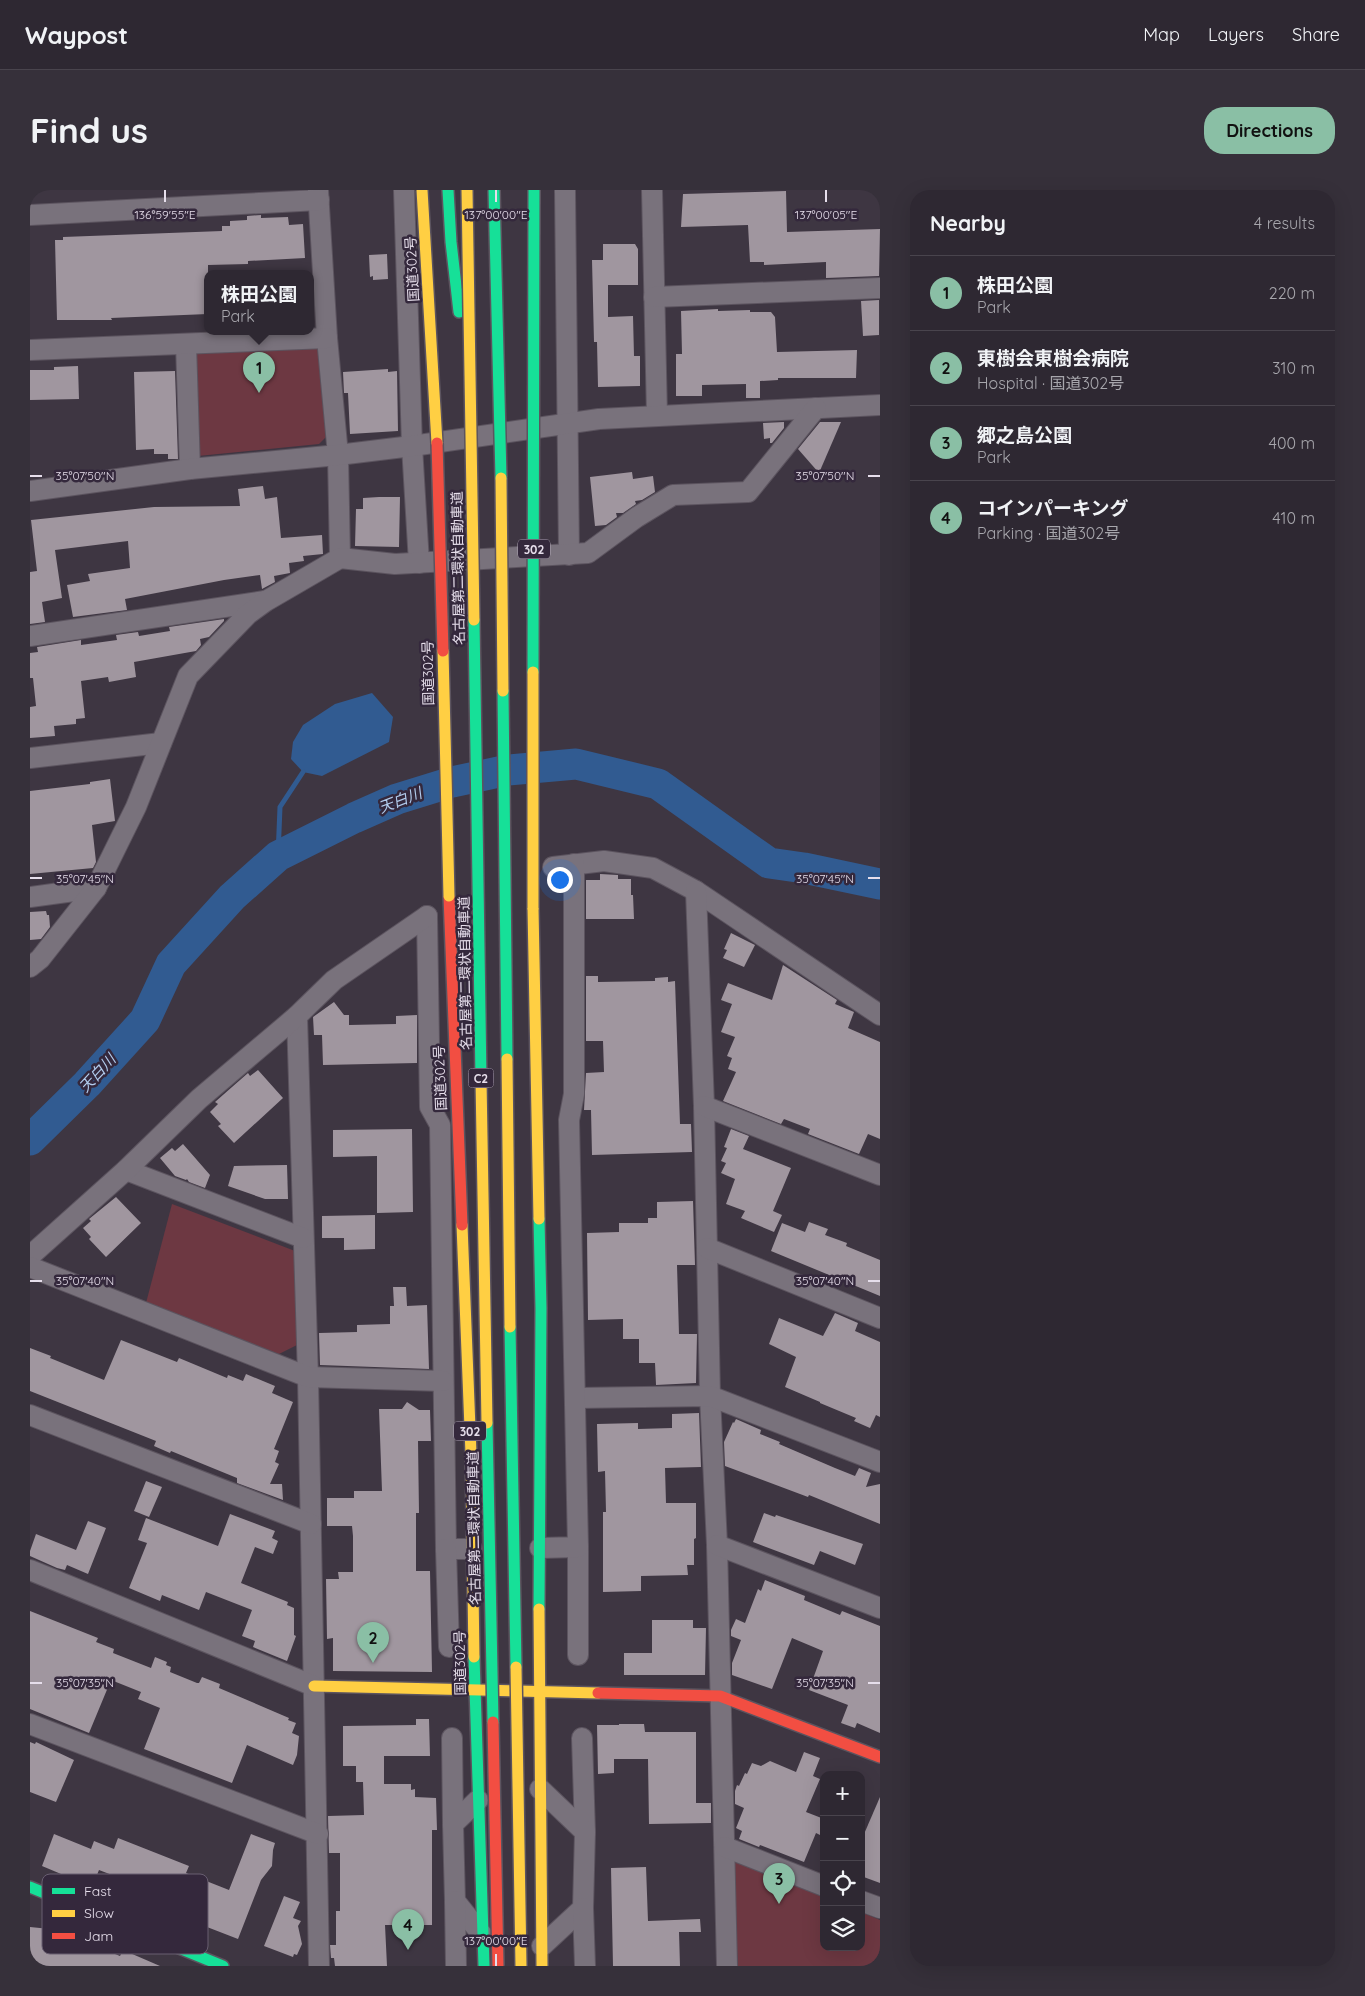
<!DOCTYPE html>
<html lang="en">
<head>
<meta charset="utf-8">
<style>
  body { margin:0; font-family:Quicksand,"Noto Sans JP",sans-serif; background:#36303a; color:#f1f3f6 }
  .controls { position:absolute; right:15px; bottom:15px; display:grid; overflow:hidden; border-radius:10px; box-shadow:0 5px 20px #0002 }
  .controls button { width:45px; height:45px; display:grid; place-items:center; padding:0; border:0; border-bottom:1px solid #49444d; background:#2e2832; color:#f1f3f6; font:25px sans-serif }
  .you { position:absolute; left:529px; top:689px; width:18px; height:18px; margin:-12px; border:4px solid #fff; border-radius:50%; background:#1a73e8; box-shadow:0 0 0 8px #1a73e833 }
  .badge { display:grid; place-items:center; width:32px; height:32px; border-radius:50%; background:#8abfa5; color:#111; font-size:16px; font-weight:700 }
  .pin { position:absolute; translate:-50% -41px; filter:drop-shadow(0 1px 2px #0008) }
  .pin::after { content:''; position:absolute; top:26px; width:18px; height:15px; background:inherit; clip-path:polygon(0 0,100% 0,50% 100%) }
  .popup { position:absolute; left:174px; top:80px; width:110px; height:65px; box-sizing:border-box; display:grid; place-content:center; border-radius:10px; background:#2e2832; filter:drop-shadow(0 1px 4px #0005); font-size:16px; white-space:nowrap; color:#a7a6ac }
  .popup b { font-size:19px; color:#f1f3f6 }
  .popup::after { content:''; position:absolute; left:50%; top:100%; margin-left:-10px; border:10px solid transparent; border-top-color:#2e2832 }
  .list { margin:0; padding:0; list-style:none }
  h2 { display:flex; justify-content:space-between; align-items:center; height:65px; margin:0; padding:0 20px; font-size:21px }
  h2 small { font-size:16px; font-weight:400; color:#a7a6ac }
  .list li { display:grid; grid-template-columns:32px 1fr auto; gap:15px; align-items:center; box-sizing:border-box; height:75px; padding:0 20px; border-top:1px solid #49444d }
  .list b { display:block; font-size:19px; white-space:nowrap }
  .list p { margin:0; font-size:16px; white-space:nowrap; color:#a7a6ac }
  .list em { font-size:16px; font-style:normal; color:#a7a6ac }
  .icon { flex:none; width:28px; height:28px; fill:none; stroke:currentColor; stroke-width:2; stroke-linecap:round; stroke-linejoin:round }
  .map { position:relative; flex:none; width:850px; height:1776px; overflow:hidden; border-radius:20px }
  header { display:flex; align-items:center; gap:30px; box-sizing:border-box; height:70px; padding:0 25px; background:#2e2832; border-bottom:1px solid #49444d }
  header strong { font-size:24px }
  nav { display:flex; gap:28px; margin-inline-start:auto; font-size:18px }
  .intro { display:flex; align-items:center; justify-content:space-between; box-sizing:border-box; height:120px; padding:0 30px }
  h1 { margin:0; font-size:35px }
  .button { padding:12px 22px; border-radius:20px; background:#8abfa5; color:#111; font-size:18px; font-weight:700 }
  main { display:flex; gap:30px; padding:0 30px }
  aside { flex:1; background:#2e2832; border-radius:20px; box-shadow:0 5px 20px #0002 }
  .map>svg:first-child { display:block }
  .green { fill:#6d3842 }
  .water { fill:#315b91 }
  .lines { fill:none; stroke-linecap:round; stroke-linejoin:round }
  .stream { stroke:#315b91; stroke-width:5 }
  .river { stroke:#315b91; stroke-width:31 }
  .building { fill:#a0969f }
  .street-casing { stroke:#5c545f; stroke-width:22 }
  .fast-casing { stroke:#5c545f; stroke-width:14 }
  .slow-casing { stroke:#5c545f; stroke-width:14 }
  .jam-casing { stroke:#5c545f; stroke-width:14 }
  .street { stroke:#79727c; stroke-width:20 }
  .fast { stroke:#16e098; stroke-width:11 }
  .slow { stroke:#ffcf43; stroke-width:11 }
  .jam { stroke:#f24e42; stroke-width:11 }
  .fast-bridge-casing { stroke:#5c545f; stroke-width:14; stroke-linecap:butt }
  .slow-bridge-casing { stroke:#5c545f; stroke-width:14; stroke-linecap:butt }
  .jam-bridge-casing { stroke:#5c545f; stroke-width:14; stroke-linecap:butt }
  .fast-bridge { stroke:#16e098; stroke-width:11 }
  .slow-bridge { stroke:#ffcf43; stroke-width:11 }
  .jam-bridge { stroke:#f24e42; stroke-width:11 }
  .ticks { fill:none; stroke:#e6deeb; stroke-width:2 }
  .labels { text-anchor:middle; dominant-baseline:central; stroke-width:5; stroke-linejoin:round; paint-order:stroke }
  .shield { fill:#34283c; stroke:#b1a7b6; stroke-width:1 }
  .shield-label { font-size:12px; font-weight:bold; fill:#e6deeb }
  .street-label { font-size:14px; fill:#e6deeb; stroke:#34283c }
  .water-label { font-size:15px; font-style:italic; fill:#b2ccee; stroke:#34283c }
  .key { fill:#34283c; stroke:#695f71; stroke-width:1 }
  .key-label { font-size:14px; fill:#e6deeb }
  .ticks-label { font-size:12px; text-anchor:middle; fill:#e6deeb; stroke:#34283c; stroke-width:5; stroke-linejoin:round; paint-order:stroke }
</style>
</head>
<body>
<header>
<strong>Waypost</strong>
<nav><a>Map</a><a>Layers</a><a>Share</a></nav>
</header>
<div class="intro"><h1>Find us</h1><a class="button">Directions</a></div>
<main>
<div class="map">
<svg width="850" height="1776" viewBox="0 0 850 1776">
  <rect width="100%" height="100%" fill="#3e3642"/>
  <g class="green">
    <polygon points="290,154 296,247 289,254 168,266 162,159"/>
    <polygon points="142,1014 265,1061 267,1155 249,1164 116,1113"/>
    <polygon points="701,1666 794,1706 794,1757 831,1757 831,1722 850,1730 850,1776 708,1776"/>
  </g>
  <polygon class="water" points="342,503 363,527 359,552 292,586 273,582 261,569 263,552 273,535 305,514"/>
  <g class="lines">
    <polyline class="stream" points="248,666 250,617 273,582"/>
    <polyline class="river" points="0,950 57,894 115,830 141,774 202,707 248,666 324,628 367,609 422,592 478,580 546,574 628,594 739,673 774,678 850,694"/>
  </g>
  <g class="building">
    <polygon points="756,1 757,42 850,39 849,86 796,88 796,72 734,75 734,72 720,72 718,35 651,37 653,4"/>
    <polygon points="231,25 231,28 258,27 259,35 273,34 275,68 218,71 218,74 178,75 178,124 81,128 82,130 27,130 25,50 33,50 33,47 192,41 192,36 200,36 200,31 217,30 217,26"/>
    <polygon points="573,54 605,54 608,59 608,95 578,95 578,127 603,126 604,166 610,166 610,196 568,197 567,152 564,152 562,70 573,70"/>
    <polygon points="357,64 358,89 343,90 343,86 340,87 339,65"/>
    <polygon points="849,110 849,145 833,146 831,111"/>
    <polygon points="688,119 688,121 720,120 720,122 741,122 745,127 747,162 827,160 826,188 748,188 748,190 730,191 730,208 716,208 716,194 672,195 672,206 646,206 646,164 652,164 651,121"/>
    <polygon points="48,176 49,209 0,210 0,180 24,180 24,177"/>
    <polygon points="358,179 358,182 367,181 368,241 320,244 318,203 314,203 313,182"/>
    <polygon points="145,181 148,269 138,269 138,264 124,264 124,259 106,260 104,182"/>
    <polygon points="754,232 754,238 742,253 740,253 740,248 734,249 733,233"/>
    <polygon points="790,232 811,232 789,283 768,259"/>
    <polygon points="602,282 603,289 623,286 625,302 612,310 605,311 606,314 593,323 586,323 587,327 576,335 565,336 560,287"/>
    <polygon points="233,296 235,309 247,307 251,348 292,345 293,364 273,366 274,371 259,373 260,383 244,386 245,392 232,399 230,385 194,390 95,409 97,420 43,427 37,395 60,391 58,384 100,378 98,351 25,360 32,408 12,412 15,432 0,434 0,382 7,381 1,330 124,317 210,316 208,299"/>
    <polygon points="349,307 370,307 369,357 325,356 326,319 333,319 333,308"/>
    <polygon points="194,429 194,431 179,447 170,449 171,455 166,461 104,472 106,487 79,492 78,487 51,491 55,528 46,529 46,534 24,536 25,546 0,548 0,517 6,516 3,488 0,488 0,463 8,462 7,457 51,450 51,455 87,450 86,445 108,442 109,446 140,441 139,437"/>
    <polygon points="80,589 85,631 62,635 66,672 63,678 0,684 0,601 60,594 60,592"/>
    <polygon points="570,684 588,685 588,689 601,689 601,705 603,705 604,729 556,729 556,690 570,690"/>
    <polygon points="16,721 17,725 19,725 20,737 11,749 0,750 0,722"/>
    <polygon points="701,743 725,755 714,777 693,768 697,760 694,759"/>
    <polygon points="753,775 807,810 805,814 824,822 818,838 850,852 850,949 838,944 829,964 778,944 780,939 754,929 751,934 693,911 706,882 698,879 702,868 697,866 705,847 691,842 702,814 691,810 698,793 742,810"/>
    <polygon points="556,786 568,786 568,792 625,791 625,788 638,787 638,792 645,791 650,934 661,934 662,962 562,965 561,920 554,920 556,883 574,882 573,851 556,851"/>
    <polygon points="304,812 314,825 319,825 319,835 366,834 366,826 387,825 387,873 293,875 292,845 284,845 283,827"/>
    <polygon points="228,880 253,908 204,953 188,936 191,934 180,922 188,914 185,912 202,897 218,883 220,886"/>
    <polygon points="382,939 383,1022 347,1023 347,966 303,967 303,940"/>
    <polygon points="701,939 719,946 713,959 761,978 743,1021 752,1025 744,1042 711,1028 715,1021 696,1014 705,989 691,983 696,973 691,971 697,958 694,957"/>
    <polygon points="153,954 180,985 175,998 159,992 157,989 156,990 145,986 130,968 142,958 145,961"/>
    <polygon points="257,975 258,1009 235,1009 198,996 204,976"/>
    <polygon points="86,1007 111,1033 76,1067 59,1049 61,1047 53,1038 61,1031 59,1029"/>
    <polygon points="663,1011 665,1075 647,1075 649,1144 667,1144 666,1193 626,1195 625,1173 609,1173 609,1149 593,1149 593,1129 558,1130 557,1043 589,1042 589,1033 618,1033 618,1028 627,1028 627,1012"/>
    <polygon points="345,1025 345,1059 314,1060 314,1048 292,1048 292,1026"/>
    <polygon points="779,1032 798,1039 795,1045 817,1053 816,1056 850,1070 850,1106 741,1061 752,1033 775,1042"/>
    <polygon points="363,1097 376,1097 377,1116 397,1115 399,1179 290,1175 289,1143 327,1142 327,1135 360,1134 360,1116 364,1116"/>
    <polygon points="805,1123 828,1133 825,1141 850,1152 850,1227 846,1225 840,1238 824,1231 826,1228 790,1213 790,1212 755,1197 766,1167 739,1154 749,1128 793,1146"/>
    <polygon points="91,1150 147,1172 149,1168 197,1188 198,1185 213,1191 216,1184 245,1196 242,1203 263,1212 244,1259 249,1261 245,1272 249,1274 240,1294 252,1294 253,1310 207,1293 207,1288 141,1261 140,1263 124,1256 126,1251 0,1201 0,1158 21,1166 20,1168 74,1190"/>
    <polygon points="377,1212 389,1220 400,1220 401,1251 388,1251 389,1323 386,1323 386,1381 400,1381 402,1482 303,1481 303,1448 297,1449 296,1389 309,1389 308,1382 323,1382 323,1346 322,1336 297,1336 297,1308 324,1308 324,1301 352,1301 349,1219 372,1219"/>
    <polygon points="669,1223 671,1277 635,1278 636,1313 666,1313 666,1348 664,1349 664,1375 657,1375 658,1385 611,1386 611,1401 573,1402 573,1322 576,1322 575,1281 568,1282 567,1234 608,1233 608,1239 642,1238 642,1224"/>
    <polygon points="706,1229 731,1240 730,1244 750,1252 749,1254 805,1278 825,1286 829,1278 841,1283 836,1297 850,1294 850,1334 779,1305 778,1307 695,1276 694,1252 703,1232 704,1233"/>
    <polygon points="116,1291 132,1297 119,1327 104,1321"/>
    <polygon points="734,1323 745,1327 746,1325 833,1354 825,1375 790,1361 784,1375 723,1352"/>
    <polygon points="200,1324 245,1341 242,1348 248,1351 243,1364 225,1357 211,1393 258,1412 257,1415 264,1418 264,1445 266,1446 257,1471 223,1457 225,1451 212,1446 222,1420 176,1402 169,1420 132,1405 130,1411 99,1398 117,1353 108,1350 116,1328 188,1356"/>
    <polygon points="58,1331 76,1338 58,1384 37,1375 35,1380 27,1378 0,1366 0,1361 6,1344 46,1360"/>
    <polygon points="735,1390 775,1406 774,1410 810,1425 812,1421 850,1436 850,1543 827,1533 825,1538 811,1533 818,1515 779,1500 793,1461 762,1448 742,1499 702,1485 702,1473 711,1450 701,1446 701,1440 706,1429 715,1433 728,1399 731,1401"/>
    <polygon points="0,1421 68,1448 66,1452 84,1459 83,1463 121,1478 125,1467 137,1472 136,1475 141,1477 140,1482 167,1493 169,1493 172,1487 190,1494 189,1498 259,1528 258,1530 266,1533 262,1543 269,1546 267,1565 263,1575 217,1555 202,1593 114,1559 130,1518 108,1509 111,1502 81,1490 59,1543 0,1519"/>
    <polygon points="622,1430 663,1430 663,1438 676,1438 675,1485 594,1485 594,1463 622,1463"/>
    <polygon points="386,1529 399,1529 400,1566 354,1566 354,1594 381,1594 381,1600 385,1599 385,1607 406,1608 407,1640 402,1640 402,1735 355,1735 357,1776 305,1776 304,1768 301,1768 300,1755 306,1755 306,1721 310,1721 310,1663 299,1663 298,1626 334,1625 333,1592 326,1592 326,1576 313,1576 313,1536 386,1535"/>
    <polygon points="589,1534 614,1534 615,1542 666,1542 666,1613 681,1613 681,1633 619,1634 618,1569 584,1569 584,1583 568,1584 567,1535 589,1535"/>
    <polygon points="0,1552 5,1554 6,1552 44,1570 26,1612 0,1602"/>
    <polygon points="774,1562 790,1568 783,1586 790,1589 776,1622 794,1629 794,1647 786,1643 774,1672 730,1655 729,1657 709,1649 712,1641 706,1638 714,1618 705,1614 705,1601 707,1595 709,1596 715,1583 717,1584 722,1573 731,1576 740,1571 766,1582"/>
    <polygon points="850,1607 850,1693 831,1686 831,1651"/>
    <polygon points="24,1644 61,1659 64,1651 84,1659 88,1648 159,1676 156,1683 199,1700 221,1644 245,1653 243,1660 242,1676 231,1690 208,1749 115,1713 121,1700 69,1680 62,1697 12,1676"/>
    <polygon points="616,1677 618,1731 670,1729 671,1742 649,1742 650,1776 583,1776 581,1678"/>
    <polygon points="254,1706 270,1712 263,1728 271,1731 268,1736 272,1754 267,1765 264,1764 263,1767 234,1756"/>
    <polygon points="0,1737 20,1739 18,1750 48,1753 50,1750 90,1766 93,1760 130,1776 0,1776"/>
  </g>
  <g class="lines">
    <defs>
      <g id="street">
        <polyline points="288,0 297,148 308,265 310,368"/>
        <polyline points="374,0 382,256 389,373"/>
        <polyline points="535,0 539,365"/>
        <polyline points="622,0 627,226"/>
        <polyline points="0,25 289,10"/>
        <polyline points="624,107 850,98"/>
        <polyline points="156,154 160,279"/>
        <polyline points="0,160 297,148"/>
        <polyline points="0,301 160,279 308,265 382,256 569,229 850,215"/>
        <polyline points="0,446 235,411"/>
        <polyline points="0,568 131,553"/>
        <polyline points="523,677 574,671 623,678 666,701 850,825"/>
        <polyline points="666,701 674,916 680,1206 687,1355 697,1776"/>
        <polyline points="0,707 66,698"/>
        <polyline points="397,726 400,917 410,935 416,1359 442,1359"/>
        <polyline points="0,777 10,769 66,698 106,617 158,486 218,424 236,411 310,368 365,374 558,363 607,327 643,305 718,302 786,218"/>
        <polyline points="267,826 278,1187 289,1776"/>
        <polyline points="674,916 850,985"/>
        <polyline points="96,980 273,1048"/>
        <polyline points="677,1058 850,1128"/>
        <polyline points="0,1066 96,980 169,909 267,826 304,790 397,726"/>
        <polyline points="0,1077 278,1187 413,1191"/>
        <polyline points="546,1208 680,1206 850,1272"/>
        <polyline points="0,1225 281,1334"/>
        <polyline points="687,1355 850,1418"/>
        <polyline points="548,1357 548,1465"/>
        <polyline points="510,1358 548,1357 539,930 544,904 544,674"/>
        <polyline points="416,1359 419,1457"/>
        <polyline points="0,1380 284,1496"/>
        <polyline points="0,1534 288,1644"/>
        <polyline points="422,1548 423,1634"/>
        <polyline points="552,1548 555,1642"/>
        <polyline points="510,1599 555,1642 553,1718 512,1756"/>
        <polyline points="448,1610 423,1634 425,1711 453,1746"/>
        <polyline points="695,1657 794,1696"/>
        <polyline points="425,1711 426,1776"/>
        <polyline points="831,1711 850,1718"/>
        <polyline points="553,1718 555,1776"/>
      </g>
      <g id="fast">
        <polyline points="418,0 421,52 429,122"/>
        <polyline points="509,1029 511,1118 509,1419"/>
        <polyline points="444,1467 454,1776"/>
        <polyline points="0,1697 193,1776"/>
      </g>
      <g id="slow">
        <polyline points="503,718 509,1029"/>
        <polyline points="432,1035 441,1264 444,1467"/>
        <polyline points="509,1419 512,1776"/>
        <polyline points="284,1496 568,1503"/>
      </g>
      <g id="jam">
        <polyline points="419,706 432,1035"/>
        <polyline points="568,1503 690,1506 850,1567"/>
      </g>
    </defs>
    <use href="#street" class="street-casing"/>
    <use href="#fast" class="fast-casing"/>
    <use href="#slow" class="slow-casing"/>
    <use href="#jam" class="jam-casing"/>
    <use href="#street" class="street"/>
    <use href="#fast" class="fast"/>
    <use href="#slow" class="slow"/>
    <use href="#jam" class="jam"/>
    <defs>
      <g id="fast-bridge">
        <polyline points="464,0 471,288"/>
        <polyline points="444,430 451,890"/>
        <polyline points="503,482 504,0"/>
        <polyline points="473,501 477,869"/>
        <polyline points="480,1137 486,1477"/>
        <polyline points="457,1233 463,1532"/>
      </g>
      <g id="slow-bridge">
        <polyline points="392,0 407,253"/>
        <polyline points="437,0 444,430"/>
        <polyline points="471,288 473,501"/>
        <polyline points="413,461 419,706"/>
        <polyline points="503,718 503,482"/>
        <polyline points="477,869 480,1137"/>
        <polyline points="451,890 457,1233"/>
        <polyline points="486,1477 491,1776"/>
      </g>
      <g id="jam-bridge">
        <polyline points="407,253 413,461"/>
        <polyline points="463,1532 468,1776"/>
      </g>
    </defs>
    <use href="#fast-bridge" class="fast-bridge-casing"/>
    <use href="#slow-bridge" class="slow-bridge-casing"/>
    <use href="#jam-bridge" class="jam-bridge-casing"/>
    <use href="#fast-bridge" class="fast-bridge"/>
    <use href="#slow-bridge" class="slow-bridge"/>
    <use href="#jam-bridge" class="jam-bridge"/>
  </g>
  <path class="ticks" d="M135,0v12M466,0v12M796,0v12M0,286h12M838,286h12M0,688h12M838,688h12M0,1091h12M838,1091h12M0,1493h12M838,1493h12M466,1764v12"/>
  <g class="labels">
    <g class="shield">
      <rect x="488" y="349.5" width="32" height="19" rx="4"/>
      <rect x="438.5" y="878.5" width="25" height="19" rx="4"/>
      <rect x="424" y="1231.5" width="32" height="19" rx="4"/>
    </g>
    <g class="shield-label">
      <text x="504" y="359">302</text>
      <text x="451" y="888">C2</text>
      <text x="440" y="1241">302</text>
    </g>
    <g class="street-label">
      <text transform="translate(382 79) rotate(-93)">国道302号</text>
      <text transform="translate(428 378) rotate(-91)">名古屋第二環状自動車道</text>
      <text transform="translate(398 483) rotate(-91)">国道302号</text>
      <text transform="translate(435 783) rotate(-91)">名古屋第二環状自動車道</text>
      <text transform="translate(410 888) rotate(-92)">国道302号</text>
      <text transform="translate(444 1338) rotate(-91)">名古屋第二環状自動車道</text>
      <text transform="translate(430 1473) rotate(-91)">国道302号</text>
    </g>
    <g class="water-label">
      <text transform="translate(370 610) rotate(-21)">天白川</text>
      <text transform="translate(67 883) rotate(-47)">天白川</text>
    </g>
  </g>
  <rect x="12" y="1684" width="166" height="80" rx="8" class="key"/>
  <rect x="22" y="1698" width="23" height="6" fill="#16e098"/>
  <rect x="22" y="1720" width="23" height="7" fill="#ffcf43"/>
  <rect x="22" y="1743" width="23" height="6" fill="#f24e42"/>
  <g class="key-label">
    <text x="54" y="1706">Fast</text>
    <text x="54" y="1728">Slow</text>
    <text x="54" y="1751">Jam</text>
  </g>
  <g class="ticks-label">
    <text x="135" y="29">136°59'55"E</text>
    <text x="466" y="29">137°00'00"E</text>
    <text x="796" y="29">137°00'05"E</text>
    <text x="55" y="290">35°07'50"N</text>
    <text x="795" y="290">35°07'50"N</text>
    <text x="55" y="693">35°07'45"N</text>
    <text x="795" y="693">35°07'45"N</text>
    <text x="55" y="1095">35°07'40"N</text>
    <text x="795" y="1095">35°07'40"N</text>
    <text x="55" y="1497">35°07'35"N</text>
    <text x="795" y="1497">35°07'35"N</text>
    <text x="466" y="1755">137°00'00"E</text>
  </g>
</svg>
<div class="controls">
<button>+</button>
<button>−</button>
<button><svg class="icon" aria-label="locate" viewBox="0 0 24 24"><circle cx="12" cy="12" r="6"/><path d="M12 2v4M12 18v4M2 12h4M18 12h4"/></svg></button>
<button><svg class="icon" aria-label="layers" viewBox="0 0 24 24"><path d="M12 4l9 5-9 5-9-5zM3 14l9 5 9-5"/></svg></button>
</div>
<div class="you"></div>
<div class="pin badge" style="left:229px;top:203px">1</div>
<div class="popup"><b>株田公園</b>Park</div>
<div class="pin badge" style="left:343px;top:1473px">2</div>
<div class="pin badge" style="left:749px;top:1714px">3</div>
<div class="pin badge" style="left:378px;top:1760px">4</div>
</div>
<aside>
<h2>Nearby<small>4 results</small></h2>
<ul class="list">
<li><span class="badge">1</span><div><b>株田公園</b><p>Park</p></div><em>220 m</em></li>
<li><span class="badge">2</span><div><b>東樹会東樹会病院</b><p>Hospital · 国道302号</p></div><em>310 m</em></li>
<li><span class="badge">3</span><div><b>郷之島公園</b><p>Park</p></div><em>400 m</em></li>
<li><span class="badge">4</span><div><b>コインパーキング</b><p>Parking · 国道302号</p></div><em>410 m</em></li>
</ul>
</aside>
</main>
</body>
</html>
